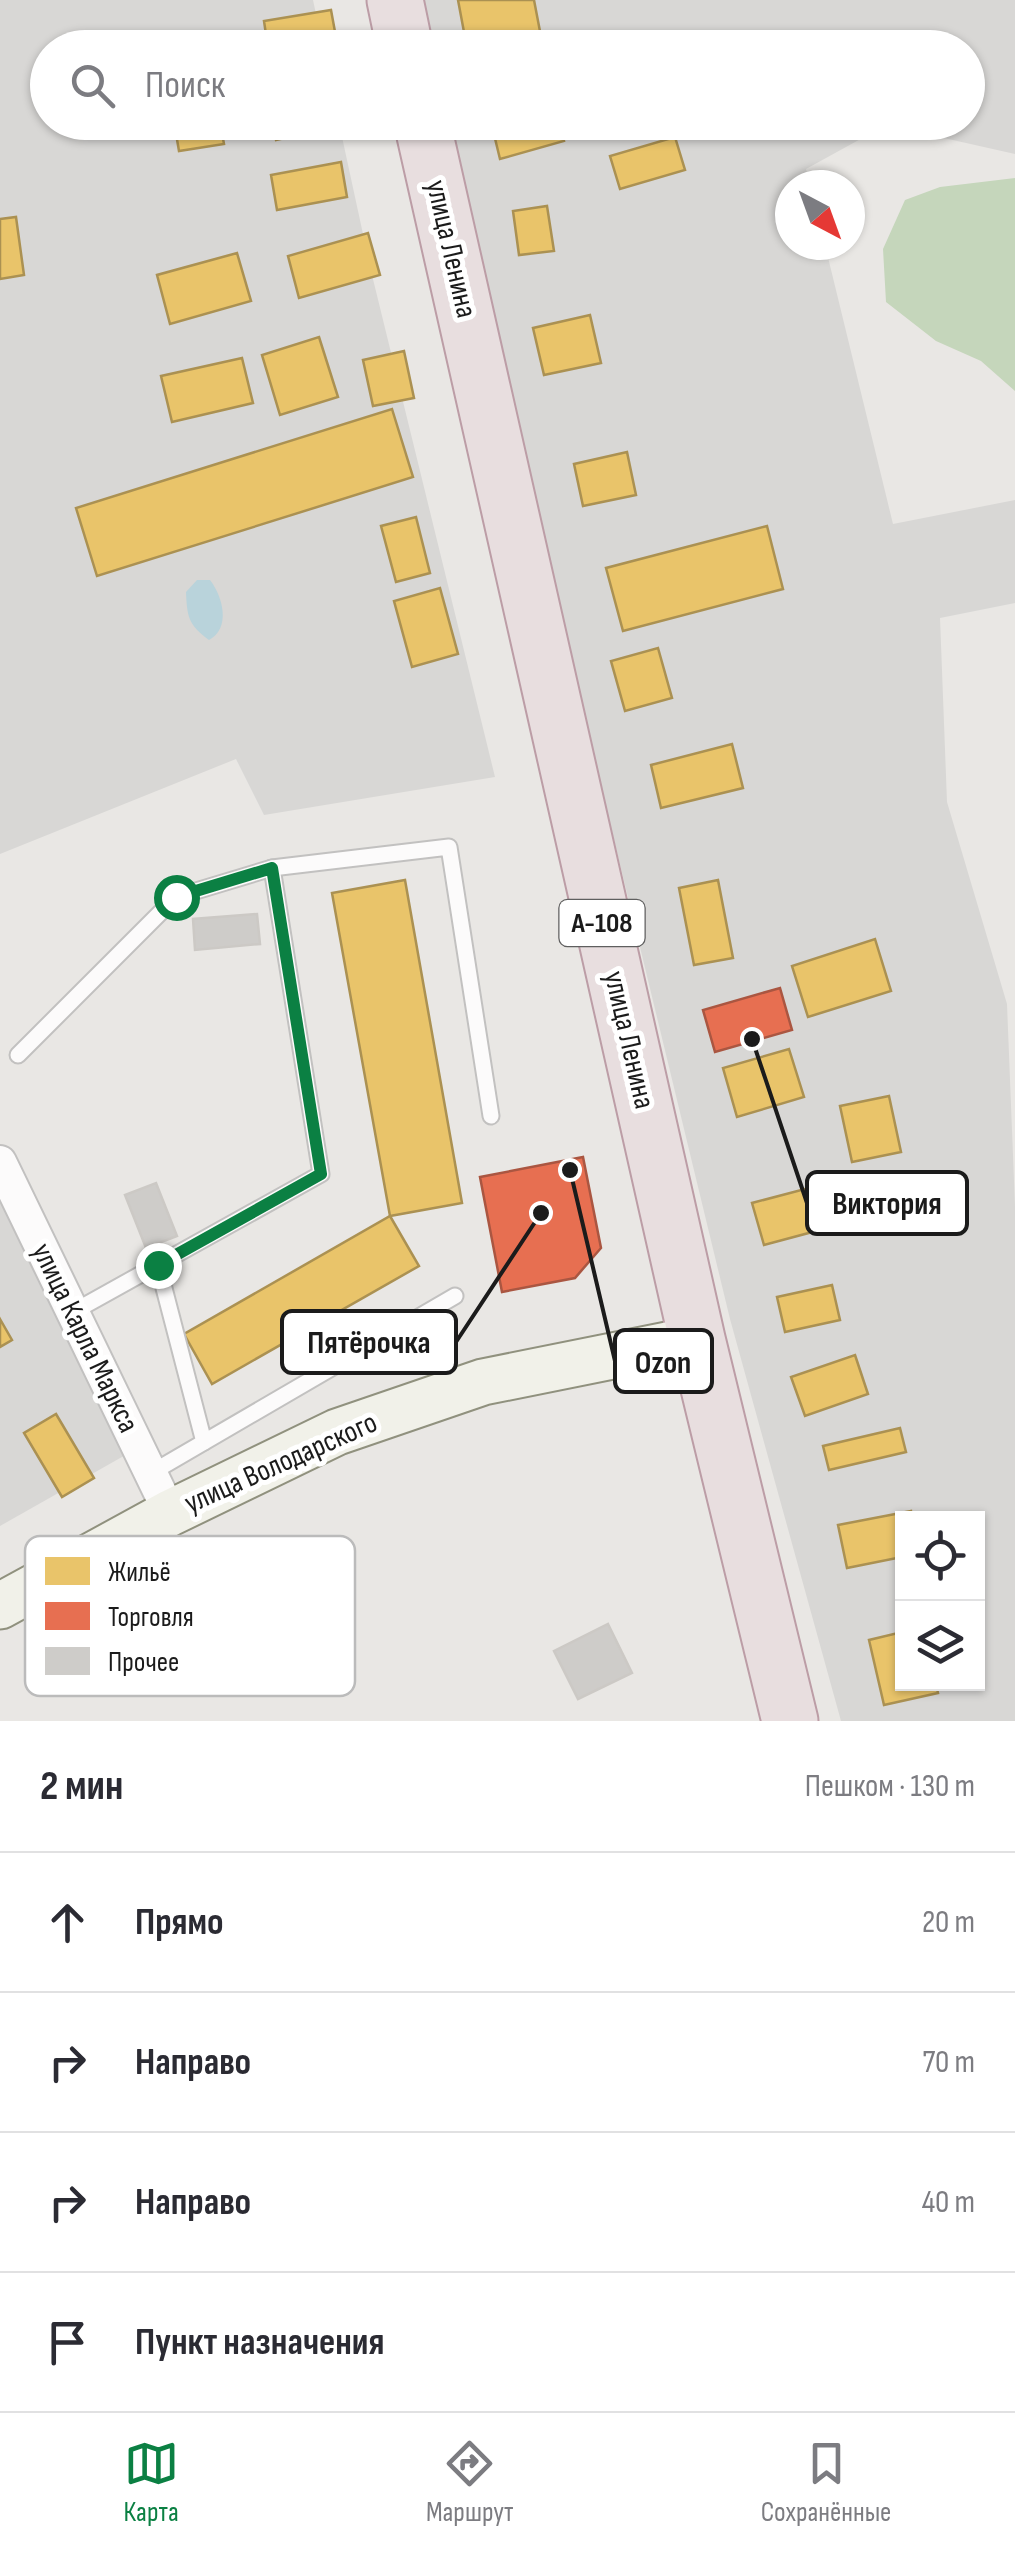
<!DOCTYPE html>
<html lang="ru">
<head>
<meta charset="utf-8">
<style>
  body { margin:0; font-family:"Sofia Sans Condensed",sans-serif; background:#f2f2f3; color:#2b2b33 }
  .controls { position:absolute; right:30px; bottom:30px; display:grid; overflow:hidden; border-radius:0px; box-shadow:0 2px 8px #0004 }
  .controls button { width:90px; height:90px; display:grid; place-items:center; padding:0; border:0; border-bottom:2px solid #e1e1e2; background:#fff; color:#2b2b33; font:50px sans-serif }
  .compass { position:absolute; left:775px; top:170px; width:90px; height:90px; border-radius:50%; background:#fff; box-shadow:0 2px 8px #0004; rotate:139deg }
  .stop { position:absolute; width:30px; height:30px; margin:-22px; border:8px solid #0b8043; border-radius:50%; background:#fff }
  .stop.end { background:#0b8043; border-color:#fff; box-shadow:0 2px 10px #0008 }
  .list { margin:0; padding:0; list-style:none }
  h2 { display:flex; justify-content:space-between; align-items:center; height:130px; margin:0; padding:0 40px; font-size:42px }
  h2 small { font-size:32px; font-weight:400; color:#7c7c81 }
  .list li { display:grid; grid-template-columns:65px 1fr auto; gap:30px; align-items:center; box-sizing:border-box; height:140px; padding:0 40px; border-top:2px solid #e1e1e2 }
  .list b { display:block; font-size:38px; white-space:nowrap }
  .list em { font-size:32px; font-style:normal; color:#7c7c81 }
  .icon { flex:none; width:55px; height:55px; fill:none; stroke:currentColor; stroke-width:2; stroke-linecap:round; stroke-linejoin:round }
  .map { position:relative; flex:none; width:1015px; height:1721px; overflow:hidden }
  .search { position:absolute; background:#fff; box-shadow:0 2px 8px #0004; left:30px; right:30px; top:30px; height:110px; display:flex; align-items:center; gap:25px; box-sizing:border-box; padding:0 35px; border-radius:55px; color:#7c7c81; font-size:38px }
  .sheet { height:690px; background:#fff }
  nav { display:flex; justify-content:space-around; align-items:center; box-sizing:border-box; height:140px; border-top:2px solid #e1e1e2; background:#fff; font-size:28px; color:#7c7c81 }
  nav a { display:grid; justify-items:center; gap:5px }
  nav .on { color:#0b8043 }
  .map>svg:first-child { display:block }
  .residential { fill:#d8d7d5; fill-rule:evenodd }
  .forest { fill:#c5d6bb }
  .water { fill:#b9d3db }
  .homes { fill:#e9c46a; stroke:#ab9152; stroke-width:2.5 }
  .shops { fill:#e76f51; stroke:#aa5641; stroke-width:2.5 }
  .building { fill:#ceccc9; stroke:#ccc9c5; stroke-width:2.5 }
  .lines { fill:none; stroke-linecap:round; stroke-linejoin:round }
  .lane-casing { stroke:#c2c1c0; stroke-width:19 }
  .street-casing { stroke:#c2c1c0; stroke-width:36 }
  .secondary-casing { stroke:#90917e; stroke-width:49 }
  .highway-casing { stroke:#bc9da6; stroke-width:59 }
  .lane { stroke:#fcfbfb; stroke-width:15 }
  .street { stroke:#fcfbfb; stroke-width:32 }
  .secondary { stroke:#f1f1e9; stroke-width:45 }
  .highway { stroke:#e8dedf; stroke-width:55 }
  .route { stroke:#0b8043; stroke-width:12 }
  .labels { text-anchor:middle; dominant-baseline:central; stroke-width:10; stroke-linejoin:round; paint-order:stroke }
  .shield { fill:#fff; stroke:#5f5f5f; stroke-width:2.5 }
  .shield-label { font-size:28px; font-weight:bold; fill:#1b1b1b }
  .street-label { font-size:30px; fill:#1b1b1b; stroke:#fff }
  .key { fill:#fff; stroke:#bbb; stroke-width:2.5 }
  .key-label { font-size:28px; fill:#1b1b1b }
  .leader { fill:none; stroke:#1b1b1b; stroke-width:4 }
  .callout-dot { fill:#1b1b1b; stroke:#fff; stroke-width:4 }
  .callout { fill:#fff; stroke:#1b1b1b; stroke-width:4 }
  .callout-label { font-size:32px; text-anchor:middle; font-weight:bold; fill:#1b1b1b }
</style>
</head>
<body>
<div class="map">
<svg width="1015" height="1721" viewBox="0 0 1015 1721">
  <rect width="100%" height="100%" fill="#e9e7e4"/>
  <g class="residential">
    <polygon points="0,0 313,0 323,47 48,48 48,122 339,123 371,271 495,777 264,815 236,759 0,854"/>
    <path d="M423,0h592v154l-129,-29 -80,44 4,16h-20v60h35l68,279 122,-24v103l-75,15 7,184 60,202 8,202v515h-174l-111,-402 -196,-810 -84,-386 518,-1v-74l-534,-1zM902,1518h76v166h-76z"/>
    <polygon points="0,1158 129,1453 0,1526"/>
  </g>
  <polygon class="forest" points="1015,178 1015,391 981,361 936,341 886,302 883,249 905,200 940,187"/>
  <path class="water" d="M197,580h13c13,17 21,48 -1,60 -21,-15 -22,-24 -23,-48z"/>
  <g class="homes">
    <polygon points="458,0 534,0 543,47 467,48"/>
    <polygon points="331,10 338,48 268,48 264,21"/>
    <polygon points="174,122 220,122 224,144 179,151"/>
    <polygon points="272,122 349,122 349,124 276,140"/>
    <polygon points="491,122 559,122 564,141 500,159"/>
    <polygon points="675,137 685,170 620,189 610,156"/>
    <polygon points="341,162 347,197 277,210 271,175"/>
    <polygon points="547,206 554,251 519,255 513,211"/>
    <polygon points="16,217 24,275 0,279 0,219"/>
    <polygon points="368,233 380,275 299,298 288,256"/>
    <polygon points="237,253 251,301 170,324 157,275"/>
    <polygon points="590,315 601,363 544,375 533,328"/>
    <polygon points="319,337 338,397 280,415 262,355"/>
    <polygon points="404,351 414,398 373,406 363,360"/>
    <polygon points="242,358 253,403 172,422 161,376"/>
    <polygon points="392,409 413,477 97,576 76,508"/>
    <polygon points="627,452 636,495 583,506 574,464"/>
    <polygon points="416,517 430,573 396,582 381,526"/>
    <polygon points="767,526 783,589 623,631 606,568"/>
    <polygon points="440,588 458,654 412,667 394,601"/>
    <polygon points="658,648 672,698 625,711 611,661"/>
    <polygon points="732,744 743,788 661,808 651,765"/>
    <polygon points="405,880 462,1203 390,1216 332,893"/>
    <polygon points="718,880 733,958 694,965 679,888"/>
    <polygon points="875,939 891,991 808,1017 792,966"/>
    <polygon points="789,1049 804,1097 737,1117 723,1068"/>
    <polygon points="889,1096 901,1152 852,1162 840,1106"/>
    <polygon points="805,1189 816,1231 764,1245 752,1203"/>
    <polygon points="390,1216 419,1266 212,1384 184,1334"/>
    <polygon points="832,1285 840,1320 785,1332 777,1297"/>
    <polygon points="0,1319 12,1340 0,1347"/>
    <polygon points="855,1355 868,1394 805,1416 791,1377"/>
    <polygon points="56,1414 94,1478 62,1497 24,1433"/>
    <polygon points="900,1428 906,1452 829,1470 823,1446"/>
    <polygon points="911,1511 912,1518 902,1518 902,1557 847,1568 838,1525"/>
    <polygon points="902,1632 902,1684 936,1684 938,1693 884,1705 869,1640"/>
  </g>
  <g class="shops">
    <polygon points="780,988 792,1030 715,1052 703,1010"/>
    <polygon points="583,1157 601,1248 575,1278 502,1292 480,1177"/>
  </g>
  <g class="building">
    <polygon points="257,914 260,944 195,950 193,919"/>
    <polygon points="156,1183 177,1236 146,1248 125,1195"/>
    <polygon points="608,1624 632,1673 578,1699 554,1651"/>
  </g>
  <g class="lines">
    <defs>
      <g id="lane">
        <polyline points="272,868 449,847 491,1116"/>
        <polyline points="18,1055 176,897 272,868 321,1174 73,1312"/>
        <polyline points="158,1265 204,1442"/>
        <polyline points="151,1473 455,1296"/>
      </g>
      <polyline id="street" points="0,1162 170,1513"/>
      <polyline id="secondary" points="0,1606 170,1513 337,1432 483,1382 697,1339"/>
      <g id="highway">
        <polyline points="395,0 405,48"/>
        <polyline points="422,122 697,1339 790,1721"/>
      </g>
    </defs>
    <use href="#lane" class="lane-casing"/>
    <use href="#street" class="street-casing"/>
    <use href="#secondary" class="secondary-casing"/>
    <use href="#highway" class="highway-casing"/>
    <use href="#lane" class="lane"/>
    <use href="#street" class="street"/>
    <use href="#secondary" class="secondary"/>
    <use href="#highway" class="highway"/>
  </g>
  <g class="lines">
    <polyline class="route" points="158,1265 321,1174 272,868 176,897"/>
  </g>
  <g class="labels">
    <rect class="shield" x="559.5" y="900" width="85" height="46" rx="8"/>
    <g class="shield-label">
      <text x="602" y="923">А-108</text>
    </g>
    <g class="street-label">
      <text transform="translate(451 249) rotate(77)">улица Ленина</text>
      <text transform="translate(629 1040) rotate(77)">улица Ленина</text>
      <text transform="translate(85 1338) rotate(64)">улица Карла Маркса</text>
      <text transform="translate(281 1463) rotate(-24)">улица Володарского</text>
    </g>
  </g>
  <rect x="25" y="1536" width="330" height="160" rx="15" class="key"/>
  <rect x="45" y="1557" width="45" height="28" fill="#e9c46a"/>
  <rect x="45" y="1602" width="45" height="28" fill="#e76f51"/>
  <rect x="45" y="1647" width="45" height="28" fill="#ceccc9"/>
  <g class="key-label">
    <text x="108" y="1581">Жильё</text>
    <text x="108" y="1626">Торговля</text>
    <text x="108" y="1671">Прочее</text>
  </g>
  <path class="leader" d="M752 1039L807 1203M541 1213L456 1342M570 1170L615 1361"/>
  <g class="callout-dot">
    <circle cx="752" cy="1039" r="10"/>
    <circle cx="541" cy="1213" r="10"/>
    <circle cx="570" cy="1170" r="10"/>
  </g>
  <g class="callout">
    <rect x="807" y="1172" width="160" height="62" rx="10"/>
    <rect x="282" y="1311" width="174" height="62" rx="10"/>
    <rect x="615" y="1330" width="97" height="62" rx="10"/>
  </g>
  <g class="callout-label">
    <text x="887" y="1214">Виктория</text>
    <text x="369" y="1353">Пятёрочка</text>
    <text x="663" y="1373">Ozon</text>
  </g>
</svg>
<div class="controls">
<button><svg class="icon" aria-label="locate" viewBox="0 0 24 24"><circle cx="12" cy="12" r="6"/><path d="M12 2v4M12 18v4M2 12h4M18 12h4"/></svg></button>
<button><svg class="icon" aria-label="layers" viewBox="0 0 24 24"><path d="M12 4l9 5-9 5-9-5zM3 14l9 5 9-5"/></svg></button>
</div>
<svg class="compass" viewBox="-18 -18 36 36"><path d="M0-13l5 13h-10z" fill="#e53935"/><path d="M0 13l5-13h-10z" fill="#7c7c81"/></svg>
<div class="stop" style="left:176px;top:897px"></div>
<div class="stop end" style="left:158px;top:1265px"></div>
<div class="search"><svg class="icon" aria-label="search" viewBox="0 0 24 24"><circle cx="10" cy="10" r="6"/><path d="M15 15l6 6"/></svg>Поиск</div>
</div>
<section class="sheet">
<h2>2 мин<small>Пешком · 130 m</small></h2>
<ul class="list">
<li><svg class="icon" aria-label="ahead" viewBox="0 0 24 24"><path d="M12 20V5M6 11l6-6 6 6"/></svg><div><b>Прямо</b></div><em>20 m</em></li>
<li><svg class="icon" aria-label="right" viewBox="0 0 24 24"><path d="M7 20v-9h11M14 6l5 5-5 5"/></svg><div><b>Направо</b></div><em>70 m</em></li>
<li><svg class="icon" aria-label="right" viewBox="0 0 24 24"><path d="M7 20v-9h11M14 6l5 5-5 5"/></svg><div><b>Направо</b></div><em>40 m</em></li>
<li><svg class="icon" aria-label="arrive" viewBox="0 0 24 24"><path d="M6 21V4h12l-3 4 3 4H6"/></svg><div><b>Пункт назначения</b></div></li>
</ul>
</section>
<nav>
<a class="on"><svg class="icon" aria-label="map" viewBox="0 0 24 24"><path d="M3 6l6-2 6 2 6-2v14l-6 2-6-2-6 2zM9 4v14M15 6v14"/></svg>Карта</a>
<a><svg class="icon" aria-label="directions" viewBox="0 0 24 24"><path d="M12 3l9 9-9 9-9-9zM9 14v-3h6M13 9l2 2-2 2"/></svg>Маршрут</a>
<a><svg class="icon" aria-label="saved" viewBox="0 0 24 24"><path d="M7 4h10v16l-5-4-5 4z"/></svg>Сохранённые</a>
</nav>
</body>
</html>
